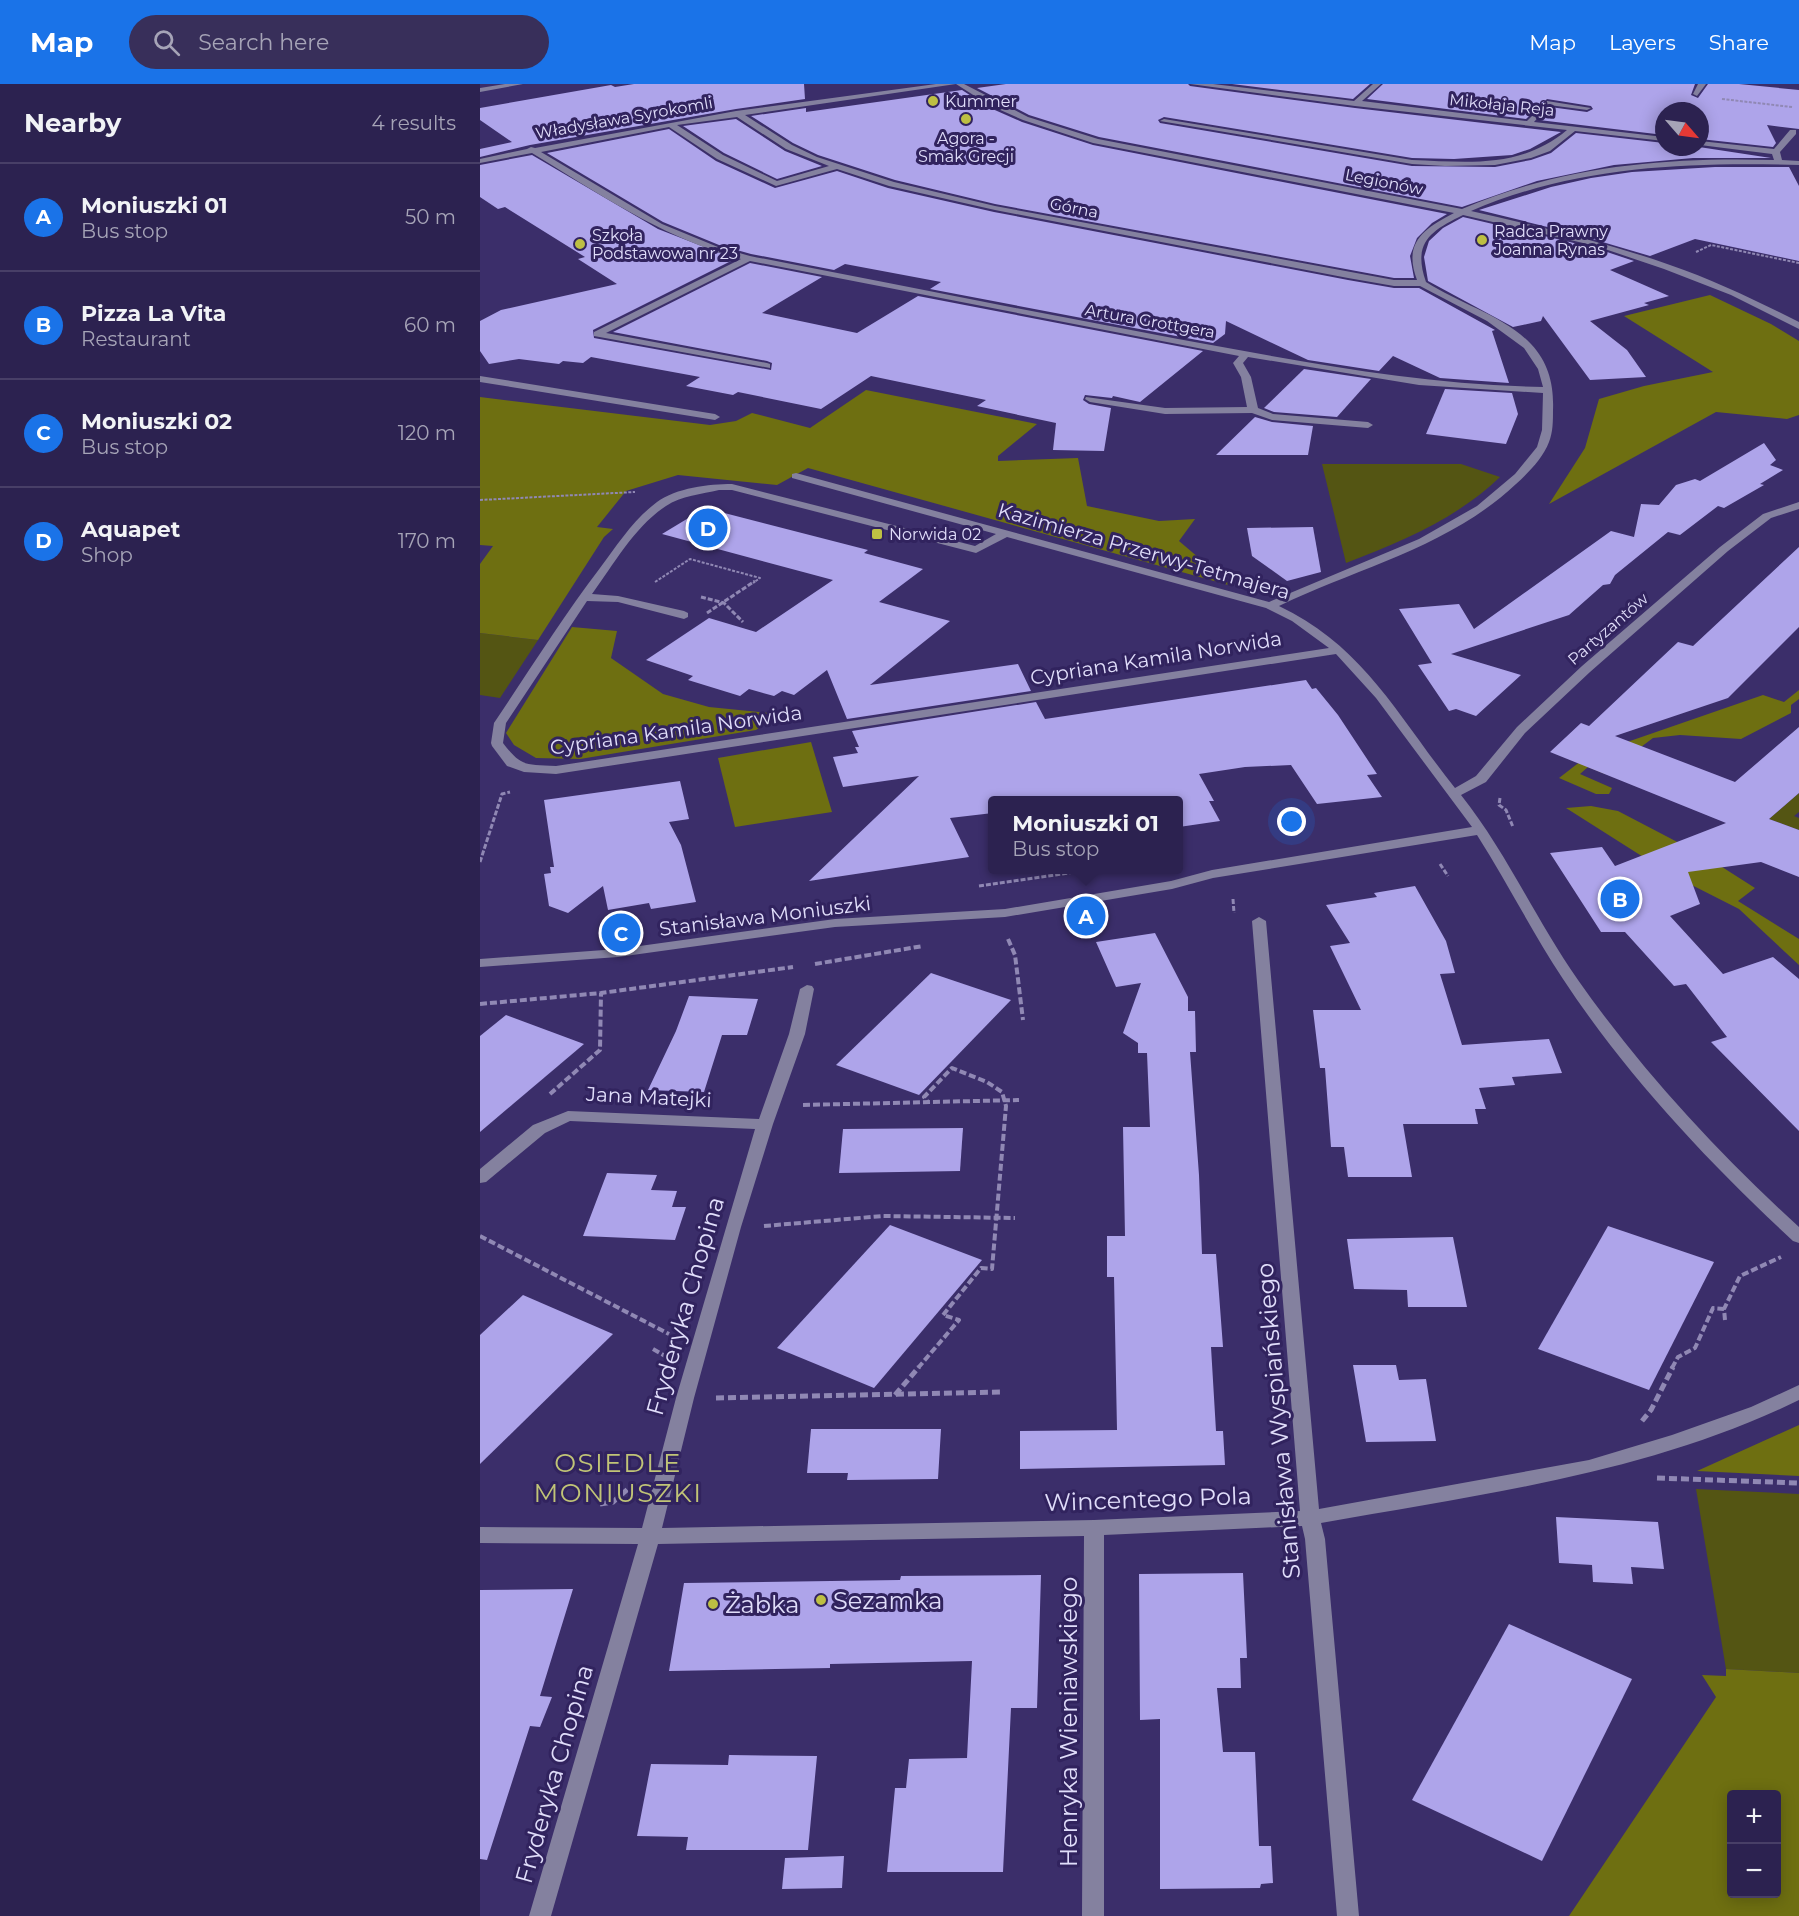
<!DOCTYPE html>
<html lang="en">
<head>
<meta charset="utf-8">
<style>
  body { margin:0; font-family:Montserrat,sans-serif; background:#382f5a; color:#f1f3f6 }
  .controls { position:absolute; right:18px; bottom:18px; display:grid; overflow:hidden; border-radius:6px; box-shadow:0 3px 15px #0003 }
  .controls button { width:54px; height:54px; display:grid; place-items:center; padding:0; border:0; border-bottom:2px solid #483f67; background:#2c2250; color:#f1f3f6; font:30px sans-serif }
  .compass { position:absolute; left:1175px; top:18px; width:54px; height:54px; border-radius:50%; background:#2c2250; box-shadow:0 3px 15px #0003; rotate:118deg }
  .you { position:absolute; left:812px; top:738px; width:21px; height:21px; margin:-15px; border:4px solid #fff; border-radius:50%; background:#1a73e8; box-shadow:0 0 0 9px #1a73e833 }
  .badge { display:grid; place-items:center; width:39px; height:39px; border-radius:50%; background:#1a73e8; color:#fff; font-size:20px; font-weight:700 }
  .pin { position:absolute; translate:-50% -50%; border:3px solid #fff; box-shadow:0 2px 6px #0006 }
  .popup { position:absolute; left:508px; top:712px; width:195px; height:78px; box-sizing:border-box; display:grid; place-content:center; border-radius:6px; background:#2c2250; filter:drop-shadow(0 2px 4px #0005); font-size:20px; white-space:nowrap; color:#a6a4b7 }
  .popup b { font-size:22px; color:#f1f3f6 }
  .popup::after { content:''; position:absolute; left:50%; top:100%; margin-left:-12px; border:12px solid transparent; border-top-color:#2c2250 }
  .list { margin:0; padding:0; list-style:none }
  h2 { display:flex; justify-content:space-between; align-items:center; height:78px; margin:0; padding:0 24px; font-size:26px }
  h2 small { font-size:20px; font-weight:400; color:#a6a4b7 }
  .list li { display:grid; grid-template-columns:39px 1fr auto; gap:18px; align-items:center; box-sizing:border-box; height:108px; padding:0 24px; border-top:2px solid #483f67 }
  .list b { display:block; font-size:22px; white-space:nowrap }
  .list p { margin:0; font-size:20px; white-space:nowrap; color:#a6a4b7 }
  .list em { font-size:20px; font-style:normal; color:#a6a4b7 }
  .icon { flex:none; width:33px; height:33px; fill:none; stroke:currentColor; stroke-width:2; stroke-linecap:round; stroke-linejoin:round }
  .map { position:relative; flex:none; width:1319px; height:1832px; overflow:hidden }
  header { display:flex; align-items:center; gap:36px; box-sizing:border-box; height:84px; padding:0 30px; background:#1a73e8; color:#fff }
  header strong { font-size:28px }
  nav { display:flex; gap:33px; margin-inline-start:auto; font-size:21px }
  .search { width:420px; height:54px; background:#382f5a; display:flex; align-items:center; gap:15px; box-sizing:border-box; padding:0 21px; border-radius:33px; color:#a6a4b7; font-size:22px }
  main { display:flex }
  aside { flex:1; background:#2c2250 }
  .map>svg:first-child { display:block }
  .green { fill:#545513 }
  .forest { fill:#6e6f11; fill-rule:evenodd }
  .building { fill:#aea4ea }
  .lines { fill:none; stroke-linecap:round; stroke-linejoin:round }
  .path-far3 { stroke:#9088b4; stroke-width:2; stroke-dasharray:3 1.5; stroke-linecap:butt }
  .path-far2 { stroke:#9088b4; stroke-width:3; stroke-dasharray:5 2; stroke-linecap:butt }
  .path-far1 { stroke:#9088b4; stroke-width:4; stroke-dasharray:7 3; stroke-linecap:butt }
  .path { stroke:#9088b4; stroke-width:5; stroke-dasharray:8 4; stroke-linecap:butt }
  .minor { fill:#84819f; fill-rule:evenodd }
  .poi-dot { fill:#bdbf43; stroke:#31235e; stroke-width:2 }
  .labels { text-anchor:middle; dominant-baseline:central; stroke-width:6; stroke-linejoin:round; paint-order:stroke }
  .far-poi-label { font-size:16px; fill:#e0ddfa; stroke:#31235e; text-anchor:start }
  .far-street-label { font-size:16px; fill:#e0ddfa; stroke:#31235e }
  .street-label { font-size:20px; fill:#e0ddfa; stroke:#31235e }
  .near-street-label { font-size:24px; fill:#e0ddfa; stroke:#31235e }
  .near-poi-label { font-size:24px; fill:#e0ddfa; stroke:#31235e; text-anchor:start }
  .near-neighbourhood-label { font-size:26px; letter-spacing:1.5px; fill:#c1c477; stroke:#31235e }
</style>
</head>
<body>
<header>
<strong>Map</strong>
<div class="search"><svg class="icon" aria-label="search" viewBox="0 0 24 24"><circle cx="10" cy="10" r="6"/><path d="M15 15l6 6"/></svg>Search here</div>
<nav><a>Map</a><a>Layers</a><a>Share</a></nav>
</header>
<main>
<aside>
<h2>Nearby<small>4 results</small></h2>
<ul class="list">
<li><span class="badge">A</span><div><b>Moniuszki 01</b><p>Bus stop</p></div><em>50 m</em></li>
<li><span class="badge">B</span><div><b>Pizza La Vita</b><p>Restaurant</p></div><em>60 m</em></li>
<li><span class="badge">C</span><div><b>Moniuszki 02</b><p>Bus stop</p></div><em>120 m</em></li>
<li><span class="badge">D</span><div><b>Aquapet</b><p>Shop</p></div><em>170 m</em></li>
</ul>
</aside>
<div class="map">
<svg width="1319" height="1832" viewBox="0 0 1319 1832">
  <rect width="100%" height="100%" fill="#3b2e6a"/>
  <g class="green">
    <path d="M842,380h139l39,13c-44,42 -97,64 -154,86z"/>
    <polygon points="0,549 58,556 20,614 0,611"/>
    <polygon points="1319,709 1319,728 1314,732 1319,734 1319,746 1289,735"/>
    <polygon points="1216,1405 1319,1410 1319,1589 1246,1585"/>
  </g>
  <g class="forest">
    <polygon points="1230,211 1291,240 1319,257 1319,331 1307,335 1236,328 1069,420 1105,364 1119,315 1164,302 1233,288 1144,232"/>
    <polygon points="386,306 557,340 518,372 518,377 598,374 607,422 679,437 715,435 699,457 752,502 328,384 297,401 198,391 146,407 117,443 133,445 124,453 58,556 0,549 0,480 13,462 0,461 0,313 230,341 256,337 272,329 330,344"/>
    <polygon points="92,543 137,547 131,574 183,610 229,623 299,630 276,646 100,675 56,674 34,661 26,649"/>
    <polygon points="1319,606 1319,615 1311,621 1311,629 1261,655 1200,651 1173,654 1125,690 1108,683 1100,690 1132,704 1129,710 1116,710 1079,694 1101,677 1098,675 1283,611 1304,618"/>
    <polygon points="331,658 352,728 255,743 238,674"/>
    <polygon points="1111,722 1138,727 1228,774 1275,804 1258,817 1319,855 1319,881 1259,825 1190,790 1086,724"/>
    <polygon points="1319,1341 1319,1392 1217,1387"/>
    <path d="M1246,1585l73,4v243h-230l147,-219 -14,-22 24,1zM1252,1710h44v100h-44z"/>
  </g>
  <g class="building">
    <polygon points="154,0 324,0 325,15 256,25 50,61 0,73 0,65 32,58 0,36 0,24 131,1 135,3"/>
    <polygon points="526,0 708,0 710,2 875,24 1081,48 1050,65 1032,71 974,75 932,74 684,33 678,36 680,39 932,82 1015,83 1051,76 1071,69 1096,49 1184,59 1184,63 1219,63 1291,74 1213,74 1134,81 1057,97 982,123 619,53 549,31 497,4"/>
    <polygon points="752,0 890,0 873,15"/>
    <polygon points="903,0 1215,0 1211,11 1218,14 1228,0 1259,0 1319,6 1319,45 1287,41 1296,59 1293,63 1220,55 1220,27 1184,27 1184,51 1059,36 1070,23 1107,28 1113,25 1111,22 1067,15 1046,35 887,15"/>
    <polygon points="482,6 508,23 542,38 613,61 967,130 952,139 937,154 930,172 934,194 914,194 515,120 415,96 338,71 313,59 271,32 326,24 326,28"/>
    <polygon points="256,35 305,67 342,82 297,95 244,69 203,42"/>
    <polygon points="189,45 236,77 295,104 357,87 408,104 514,128 868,196 914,204 939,204 1015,246 1012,247 1029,299 960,294 913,272 899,287 828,276 746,237 745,250 733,259 450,205 461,198 365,180 354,186 271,170 239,161 183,138 67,69"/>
    <polygon points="52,71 178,145 255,175 113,246 114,254 291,286 292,279 287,277 133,248 270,179 342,193 282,229 377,249 438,212 723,267 660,318 633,312 632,314 605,311 603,316 609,320 631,324 624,367 573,366 576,339 497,322 506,316 391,292 341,325 258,308 253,311 206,302 220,293 111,273 103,279 83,277 79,280 39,275 9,280 0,267 0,237 21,226 137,200 98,175 105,173 25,123 18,125 0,113 0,81"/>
    <polygon points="1235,83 1309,83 1319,102 1319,177 1215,155 1170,172 1092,149 999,126 1071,103 1111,94 1152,88"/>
    <polygon points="983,133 1115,164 1154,177 1130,186 1189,212 1164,219 1169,221 1110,237 1147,266 1166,293 1110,296 1063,232 1061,237 1033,243 948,197 944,173 949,157 963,144"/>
    <polygon points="824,285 891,295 857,333 794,328 784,324"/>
    <polygon points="965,305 1032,309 1038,330 1026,360 946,350"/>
    <polygon points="775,333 792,338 833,342 828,371 736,371"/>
    <polygon points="1284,359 1296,376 1290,381 1303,386 1280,400 1284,401 1244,424 1238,422 1200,451 1188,448 1135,491 1130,500 1123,501 1089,531 971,570 1041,591 996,632 976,625 969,627 938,581 952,579 919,525 979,520 994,545 1131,447 1154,453 1161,420 1179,421 1196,401 1215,395 1220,397"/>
    <polygon points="225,424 388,466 384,469 443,485 399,518 470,537 390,601 538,580 551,607 367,635 347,586 314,611 302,607 294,612 269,605 260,612 208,596 213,592 166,576 229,534 276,548 353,496 182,450"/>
    <polygon points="833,443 841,488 807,497 772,472 767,444"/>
    <polygon points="1319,463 1319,543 1248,614 1135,652 1255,698 1319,643 1319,709 1289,735 1319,746 1319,793 1281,778 1208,788 1220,820 1190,832 1243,890 1293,873 1319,895 1319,1047 1231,958 1247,953 1206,900 1194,902 1145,848 1121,848 1070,769 1122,763 1135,782 1246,739 1070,668 1101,639 1109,642 1198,558 1213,562"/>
    <polygon points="826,596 832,605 836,604 858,631 897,690 887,691 902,713 837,720 811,681 765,683 719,690 734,717 729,717 740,737 699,743 699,717 513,717 513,729 470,734 489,773 329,797 439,692 363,703 353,673 378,669 375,663 379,663 372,647 556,618 565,635"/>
    <polygon points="200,697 209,735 189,738 201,761 216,818 171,825 169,819 128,826 123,802 88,829 69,822 64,790 71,789 70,783 74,783 64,716"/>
    <polygon points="935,802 966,857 975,889 960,890 982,961 1069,955 1082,989 1032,993 1035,1001 999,1004 1006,1025 995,1025 998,1040 923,1040 932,1093 868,1093 864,1063 851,1063 845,984 840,984 833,926 881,926 850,862 870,859 846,821 897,813 894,809"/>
    <polygon points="675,849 708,913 708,927 715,927 716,968 710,968 719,1091 722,1170 736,1170 743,1263 731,1263 736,1347 743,1347 745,1381 540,1385 540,1347 637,1346 634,1193 627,1193 627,1152 645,1152 643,1043 670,1043 667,969 658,969 658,959 643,949 661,899 636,903 616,858"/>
    <polygon points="451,889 531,916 439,1011 356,981"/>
    <polygon points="209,912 278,915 267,951 242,951 224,1008 168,1006 196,947"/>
    <polygon points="26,931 104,960 0,1048 0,952"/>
    <polygon points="483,1044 480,1087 359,1089 363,1045"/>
    <polygon points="127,1089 177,1091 171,1106 197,1107 192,1123 206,1123 195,1156 103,1152"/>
    <polygon points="410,1141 502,1176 394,1304 297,1264"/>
    <polygon points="1128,1142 1234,1178 1169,1306 1058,1265"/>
    <polygon points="973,1153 987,1223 928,1223 927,1206 874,1205 867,1155"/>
    <polygon points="43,1211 133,1250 0,1380 0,1251"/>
    <polygon points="873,1281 916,1281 919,1296 946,1295 956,1357 886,1358"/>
    <polygon points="331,1345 461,1345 458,1395 367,1396 368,1389 327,1389"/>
    <polygon points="1076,1433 1178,1438 1184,1485 1151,1483 1153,1500 1113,1498 1112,1481 1079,1479"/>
    <polygon points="763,1489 767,1574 760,1574 761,1604 737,1604 743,1668 775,1668 779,1762 791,1762 793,1799 781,1800 780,1804 680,1805 680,1635 660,1636 659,1490"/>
    <polygon points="561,1491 557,1624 531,1624 523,1788 407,1788 415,1704 426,1704 429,1675 487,1674 492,1577 350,1580 350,1584 189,1587 204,1499 420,1496 421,1492"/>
    <polygon points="93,1505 60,1612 72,1613 60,1643 50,1642 7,1776 0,1775 0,1506"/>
    <polygon points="1029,1540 1152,1595 1062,1777 932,1716"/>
    <polygon points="249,1671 337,1672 328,1766 206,1766 208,1753 157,1752 171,1680 248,1681"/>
    <polygon points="364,1772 362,1804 302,1805 305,1774"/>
  </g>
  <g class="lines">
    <g class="path-far3">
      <polyline points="1242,15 1312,23"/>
      <polyline points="1216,168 1231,161 1319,179"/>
      <polyline points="0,416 155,408"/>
      <polyline points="175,498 210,475 280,494 273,499"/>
    </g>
    <g class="path-far2">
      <polyline points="221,513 244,519 263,538"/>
      <polyline points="227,529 275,497"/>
      <polyline points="1020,714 1019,721 1026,726 1033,743"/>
      <polyline points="0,778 22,710 30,708"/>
      <polyline points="960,780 968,792"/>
      <polyline points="499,802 602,787"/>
      <polyline points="753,815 754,829"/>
    </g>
    <g class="path-far1">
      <polyline points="528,855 535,871 543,936"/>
      <polyline points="335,880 443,862"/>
      <polyline points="0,920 121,909 313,883"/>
      <polyline points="70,1010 120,966 121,909"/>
      <polyline points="323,1021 539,1016"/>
      <polyline points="284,1142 403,1132 535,1134"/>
      <polyline points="0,1152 189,1250"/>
      <polyline points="1245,1236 1244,1225 1260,1192 1301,1173"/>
      <polyline points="173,1265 185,1272"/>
      <polyline points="438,1284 479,1236 463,1231 501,1184 512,1185 526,1022 522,1008 507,998 472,984 444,1013 448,1018"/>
      <polyline points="1192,1284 1198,1273 1215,1264 1233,1224 1244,1225"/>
    </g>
    <g class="path">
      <polyline points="415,1311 439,1283"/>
      <polyline points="236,1314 523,1308"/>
      <polyline points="1162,1337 1171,1326 1193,1283"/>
      <polyline points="1177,1394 1319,1399"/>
      <polyline points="120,1420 133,1418 149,1404"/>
    </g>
    <g class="minor">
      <polygon points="25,0 43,0 0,8 0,4"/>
      <path d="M456,0h28l64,33 70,22 364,70c99,-43 204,-52 312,-49l-2,-6 -72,-9v-4l74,8 16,-19h6v4l-16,18 2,8 17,1v4c-112,-3 -224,1 -328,46 67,15 134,31 199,54 44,15 87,36 129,57v7l-68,-34 -67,-26 -68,-23 -133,-31c-32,16 -51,27 -37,67 34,22 77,33 105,62 18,19 23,42 22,66 0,11 0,22 -4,32 -6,16 -20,30 -33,42 -67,63 -156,83 -237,122 85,40 120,112 176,182l21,-12 41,-49 65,-61 138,-119 43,-33 36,-12v7l-28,9 -43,33 -138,121 -65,61 -39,49 -25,13c46,58 75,125 117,185 64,91 139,172 221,247v16l-6,-2c-85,-79 -166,-165 -230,-262 -31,-47 -56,-97 -86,-144l-264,43 -41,11 -167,28 -170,10 -217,30 -138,10v-8l138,-10 217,-30 170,-10 166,-28 41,-11 260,-43 -96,-129 -40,-44 -780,120 -32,-2 -17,-6 -15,-20 -1,-3 3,-20c35,-52 68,-105 106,-155 18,-24 33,-48 57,-66 19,-14 52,-18 75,-18l243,62 21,-12 -204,-56v-4l4,-1 473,129 150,-63 58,-33 38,-32 22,-27 5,-17 1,-37 -124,-8 -171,-28 -5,6 8,14 7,31 15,6 95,8 5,3 -5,3 -96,-8 -20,-7 -87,1 -75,-12 -5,-3 1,-2 79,11 82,-1 -6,-30 -8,-14 6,-7 -489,-95 -144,72 161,30 3,1v4l-176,-32v-4l147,-73c-78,-21 -140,-64 -209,-106l-52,10v-4l47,-10 4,-2 4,1 201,-37zM476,0l33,21 34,15 70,23 361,70c-31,16 -51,30 -37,67h-23l-399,-74 -101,-24 -77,-25 -25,-12 -47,-30zM257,33l49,32 43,17 -52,15 -54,-26 -46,-30zM189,43l48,32 59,27 61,-17 52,17 106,24 353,68 46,8h26l67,35 37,27 14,21 5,18c-124,-2 -244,-26 -365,-48 -143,-27 -286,-55 -428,-83l-32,-9 -56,-23 -121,-72zM239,406h13l244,63 31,-16 259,71 26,13 37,27 -773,118c-30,-2 -34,2 -53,-23l3,-20 81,-122 31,1 66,17 4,-2v-4l-4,-2 -66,-15 -26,-2c22,-30 43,-68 74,-88 15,-10 36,-12 53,-16z"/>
      <path d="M710,0h23l141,17 19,-17h8l-19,17 165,20 20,-20 44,7 -4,2 -38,-5 -15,17 130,15v4l-89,-10 -25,20 -19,7 -36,7 -50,1 -33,-2 -252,-43 4,-2 248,41c57,2 108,9 155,-30l-212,-24z"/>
      <polygon points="1218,0 1226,0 1217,12 1213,10"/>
      <polygon points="0,292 235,330 240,333 235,336 0,298"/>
      <path d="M779,833l7,4 53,588 270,-49 83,-25 79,-28 48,-22v15c-149,73 -316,94 -478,123l4,16 34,377h-22l-32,-377 -3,-13 -198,9v381h-22l2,-380 -426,8 -107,372h-22l109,-372 -158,-1v-16l162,1 34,-130 79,-269 -185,-8 -25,12 -59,49 -6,1v-14l53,-44 35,-14 191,8 30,-85 11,-45 7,-4 5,1 2,3 -9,45 -32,90 -32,103 -47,171 -32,130 432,-8 206,-9 -48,-590z"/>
    </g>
  </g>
  <g class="poi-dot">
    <circle cx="453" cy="17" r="6"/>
    <circle cx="486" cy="35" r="6"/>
    <circle cx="1002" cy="156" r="6"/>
    <circle cx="100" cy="160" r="6"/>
    <rect x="391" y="444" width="12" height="12" rx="3"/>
    <circle cx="341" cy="1516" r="6"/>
    <circle cx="233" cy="1520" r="6"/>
  </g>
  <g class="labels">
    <g class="far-poi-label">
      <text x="465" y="17">Kummer</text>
      <text x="486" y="54" text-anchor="middle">Agora -<tspan x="486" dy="18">Smak Grecji</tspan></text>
      <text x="1014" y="147">Radca Prawny<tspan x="1014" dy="18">Joanna Rynas</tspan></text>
      <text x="112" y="151">Szkoła<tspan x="112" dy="18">Podstawowa nr 23</tspan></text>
      <text x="409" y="450">Norwida 02</text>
    </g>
    <g class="far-street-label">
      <text transform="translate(1022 21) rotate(6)">Mikołaja Reja</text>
      <text transform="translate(144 34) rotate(-10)">Władysława Syrokomli</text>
      <text transform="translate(904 98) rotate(11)">Legionów</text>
      <text transform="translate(594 124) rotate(11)">Górna</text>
      <text transform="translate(670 237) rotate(10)">Artura Grottgera</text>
      <text transform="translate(1128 545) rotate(-41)">Partyzantów</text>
    </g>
    <g class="street-label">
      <text transform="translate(664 467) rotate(16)">Kazimierza Przerwy-Tetmajera</text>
      <text transform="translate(676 574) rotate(-9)">Cypriana Kamila Norwida</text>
      <text transform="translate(196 646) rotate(-8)">Cypriana Kamila Norwida</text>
      <text transform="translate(285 832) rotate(-7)">Stanisława Moniuszki</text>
      <text transform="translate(169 1013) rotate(3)">Jana Matejki</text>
    </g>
    <g class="near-street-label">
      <text transform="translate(205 1222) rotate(-74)">Fryderyka Chopina</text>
      <text transform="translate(798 1337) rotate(-95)">Stanisława Wyspiańskiego</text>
      <text transform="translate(668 1415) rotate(-2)">Wincentego Pola</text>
      <text transform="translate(588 1638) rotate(-90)">Henryka Wieniawskiego</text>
      <text transform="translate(74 1690) rotate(-74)">Fryderyka Chopina</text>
    </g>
    <g class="near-poi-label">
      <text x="353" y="1516">Sezamka</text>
      <text x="245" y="1520">Żabka</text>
    </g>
    <g class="near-neighbourhood-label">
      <text x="138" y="1379">OSIEDLE<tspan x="138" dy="30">MONIUSZKI</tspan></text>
    </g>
  </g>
</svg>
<div class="controls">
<button>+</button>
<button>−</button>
</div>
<svg class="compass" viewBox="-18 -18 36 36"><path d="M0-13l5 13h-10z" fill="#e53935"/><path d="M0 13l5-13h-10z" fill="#a6a4b7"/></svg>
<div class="you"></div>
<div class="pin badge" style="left:606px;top:832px">A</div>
<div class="popup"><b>Moniuszki 01</b>Bus stop</div>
<div class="pin badge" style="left:1140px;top:815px">B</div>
<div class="pin badge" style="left:141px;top:849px">C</div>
<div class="pin badge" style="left:228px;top:444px">D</div>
</div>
</main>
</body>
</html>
